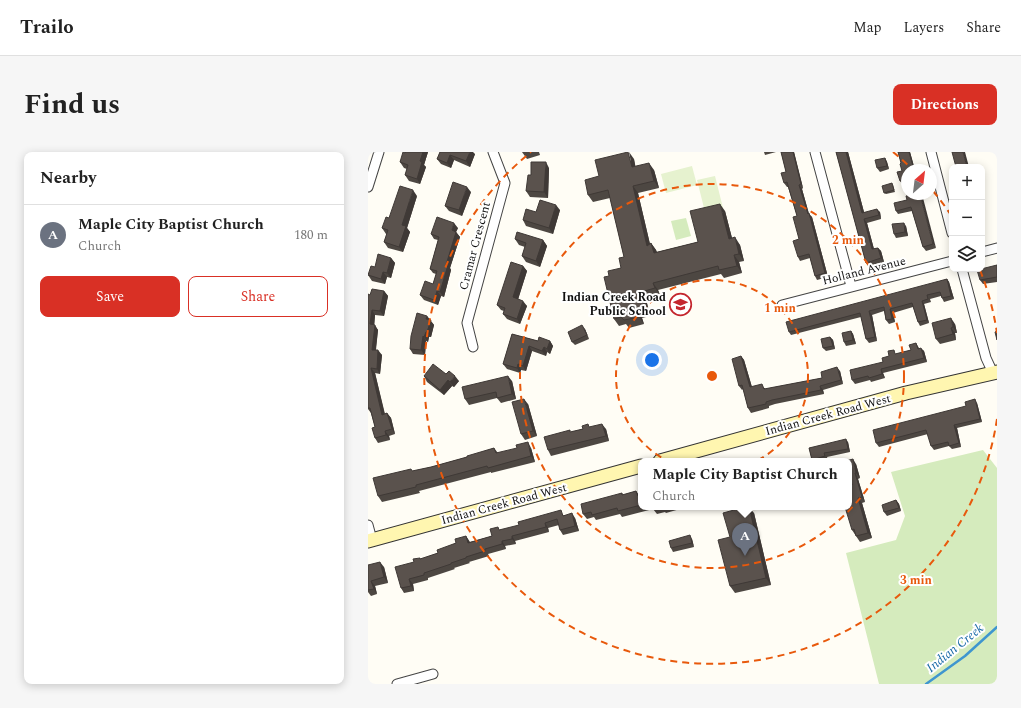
<!DOCTYPE html>
<html lang="en">
<head>
<meta charset="utf-8">
<style>
  body { margin:0; font-family:Spectral,serif; background:#f6f6f6; color:#222 }
  .controls { position:absolute; right:12px; top:12px; display:grid; overflow:hidden; border-radius:8px; box-shadow:0 2px 10px #0003 }
  .controls button { width:36px; height:36px; display:grid; place-items:center; padding:0; border:0; border-bottom:1px solid #e0e0e0; background:#fff; color:#222; font:20px sans-serif }
  .compass { position:absolute; left:533px; top:12px; width:36px; height:36px; border-radius:50%; background:#fff; box-shadow:0 2px 10px #0003; rotate:28deg }
  .you { position:absolute; left:284px; top:208px; width:14px; height:14px; margin:-10px; border:3px solid #fff; border-radius:50%; background:#1a73e8; box-shadow:0 0 0 6px #1a73e833 }
  .badge { display:grid; place-items:center; width:26px; height:26px; border-radius:50%; background:#d93025; color:#fff; font-size:13px; font-weight:700 }
  .pin { position:absolute; translate:-50% -33px; filter:drop-shadow(0 1px 2px #0008) }
  .pin::after { content:''; position:absolute; top:21px; width:14px; height:12px; background:inherit; clip-path:polygon(0 0,100% 0,50% 100%) }
  .popup { position:absolute; left:270px; top:306px; width:214px; height:52px; box-sizing:border-box; display:grid; place-content:center; border-radius:8px; background:#fff; filter:drop-shadow(0 1px 3px #0005); font-size:13px; white-space:nowrap; color:#767676 }
  .popup b { font-size:15px; color:#222 }
  .popup::after { content:''; position:absolute; left:50%; top:100%; margin-left:-8px; border:8px solid transparent; border-top-color:#fff }
  .list { margin:0; padding:0; list-style:none }
  h2 { display:flex; justify-content:space-between; align-items:center; height:52px; margin:0; padding:0 16px; font-size:17px }
  h2 small { font-size:13px; font-weight:400; color:#767676 }
  .list li { display:grid; grid-template-columns:26px 1fr auto; gap:12px; align-items:center; box-sizing:border-box; height:60px; padding:0 16px; border-top:1px solid #e0e0e0 }
  .list b { display:block; font-size:15px; white-space:nowrap }
  .list p { margin:0; font-size:13px; white-space:nowrap; color:#767676 }
  .list em { font-size:13px; font-style:normal; color:#767676 }
  .actions { display:flex; gap:8px; padding:12px 16px }
  .actions a { flex:1; padding:9px 0; border:1px solid #d93025; border-radius:8px; text-align:center; font-size:14px; color:#d93025 }
  .actions .main { background:#d93025; color:#fff }
  .icon { flex:none; width:22px; height:22px; fill:none; stroke:currentColor; stroke-width:2; stroke-linecap:round; stroke-linejoin:round }
  .map { position:relative; flex:none; width:629px; height:532px; overflow:hidden; border-radius:8px }
  header { display:flex; align-items:center; gap:24px; box-sizing:border-box; height:56px; padding:0 20px; background:#fff; border-bottom:1px solid #e0e0e0 }
  header strong { font-size:19px }
  nav { display:flex; gap:22px; margin-inline-start:auto; font-size:14px }
  .intro { display:flex; align-items:center; justify-content:space-between; box-sizing:border-box; height:96px; padding:0 24px }
  h1 { margin:0; font-size:28px }
  .button { padding:10px 18px; border-radius:8px; background:#d93025; color:#fff; font-size:14px; font-weight:700 }
  main { display:flex; gap:24px; padding:0 24px }
  aside { flex:1; background:#fff; border-radius:8px; box-shadow:0 2px 10px #0003 }
  .map>svg:first-child { display:block }
  .green { fill:#d5ebbd }
  .pitch { fill:#e6f2cf }
  .lines { fill:none; stroke-linecap:round; stroke-linejoin:round }
  .stream { stroke:#3f96cf; stroke-width:2.5 }
  .street-casing { stroke:#444; stroke-width:11 }
  .secondary-casing { stroke:#333; stroke-width:15 }
  .street { stroke:#fff; stroke-width:9 }
  .secondary { stroke:#fff6b0; stroke-width:13 }
  .wall { fill:#4d4742 }
  .shaded-wall { fill:#3f3936 }
  .building { fill:#5a524d; stroke:#3f3936 }
  .ring { fill:none; stroke:#e8590c; stroke-width:2; stroke-dasharray:7 5 }
  .labels { text-anchor:middle; dominant-baseline:central; stroke-width:4; stroke-linejoin:round; paint-order:stroke }
  .street-label { font-size:12px; fill:#111; stroke:#fff }
  .poi-label { font-size:12px; font-weight:bold; fill:#111; stroke:#fff; text-anchor:end }
  .water-label { font-size:13px; font-style:italic; fill:#1768a6; stroke:#fff }
  .centre { fill:#e8590c; stroke:#fff; stroke-width:2 }
  .ring-label { font-size:12px; text-anchor:middle; font-weight:bold; fill:#e8590c; stroke:#fff; stroke-width:4; stroke-linejoin:round; paint-order:stroke }
</style>
</head>
<body>
<header>
<strong>Trailo</strong>
<nav><a>Map</a><a>Layers</a><a>Share</a></nav>
</header>
<div class="intro"><h1>Find us</h1><a class="button">Directions</a></div>
<main>
<aside>
<h2>Nearby<small></small></h2>
<ul class="list">
<li><span class="badge" style="background:#6b7280">A</span><div><b>Maple City Baptist Church</b><p>Church</p></div><em>180 m</em></li>
</ul>
<div class="actions"><a class="main">Save</a><a>Share</a></div>
</aside>
<div class="map">
<svg width="629" height="532" viewBox="0 0 629 532">
  <rect width="100%" height="100%" fill="#fffdf5"/>
  <g class="green">
    <polygon points="318,66 323,84 308,88 303,69"/>
    <polygon points="615,298 629,316 629,532 511,532 478,401 528,388 537,364 523,320"/>
  </g>
  <g class="pitch">
    <polygon points="324,14 329,33 298,41 293,22"/>
    <polygon points="347,24 355,56 337,60 329,28"/>
  </g>
  <g class="lines">
    <polyline class="stream" points="558,532 597,504 629,475"/>
    <defs>
      <g id="street">
        <polyline points="447,0 483,134"/>
        <polyline points="563,0 584,81"/>
        <polyline points="0,35 11,0"/>
        <polyline points="614,100 629,96"/>
        <polyline points="594,117 618,206 625,221"/>
        <polyline points="414,153 584,109"/>
        <polyline points="105,195 99,171 137,31 125,0"/>
        <polyline points="0,373 4,388"/>
        <polyline points="29,532 65,522"/>
      </g>
      <g id="secondary">
        <polyline points="292,309 538,241 629,220"/>
        <polyline points="0,389 273,314"/>
      </g>
    </defs>
    <use href="#street" class="street-casing"/>
    <use href="#secondary" class="secondary-casing"/>
    <use href="#street" class="street"/>
    <use href="#secondary" class="secondary"/>
  </g>
  <g class="wall">
    <polygon points="37,0 60,0 56,13 58,15 52,32 41,29 37,23 39,17 36,16 32,10"/>
    <polygon points="72,0 107,2 102,15 86,8 83,16 73,12 69,7"/>
    <polygon points="154,0 171,0 172,3 159,7"/>
    <polygon points="396,0 408,0 397,3"/>
    <polygon points="413,0 426,0 435,36 434,37 441,62 444,65 460,125 449,128 447,124 442,106 432,109 430,105 431,87 429,64 420,35 419,35 416,31 418,20"/>
    <polygon points="468,0 480,0 496,60 512,60 513,67 499,71 506,97 510,96 513,99 516,110 500,114 498,111"/>
    <polygon points="530,0 542,0 547,18 538,32 535,33 532,29 534,19 533,11"/>
    <polygon points="517,6 519,10 521,17 512,20 509,16"/>
    <polygon points="266,7 267,15 286,18 291,36 270,41 282,92 283,91 288,98 289,100 330,90 357,59 364,86 372,93 376,109 371,110 374,121 356,126 353,122 290,138 292,143 278,147 282,164 274,166 276,172 261,176 258,172 251,174 246,167 241,124 253,116 256,105 242,46 225,50 220,43"/>
    <polygon points="181,16 180,46 162,45 158,39 163,23"/>
    <polygon points="525,33 527,40 518,42 516,41"/>
    <polygon points="103,40 94,64 81,59 77,54"/>
    <polygon points="49,44 39,76 42,80 35,100 20,96 16,90 19,82 18,82 14,76 21,66"/>
    <polygon points="539,48 568,96 558,99 555,95 544,59 530,62 528,59"/>
    <polygon points="192,58 185,82 158,74 155,68 168,60"/>
    <polygon points="614,68 617,82 614,83"/>
    <polygon points="538,74 540,84 528,86 526,82"/>
    <polygon points="90,76 88,80 92,85 82,116 83,118 76,145 73,144 70,153 56,148 52,143 65,132 68,122 65,121 62,117 70,88 66,87 63,82"/>
    <polygon points="147,87 175,88 179,94 172,115 158,110 154,104 157,95 151,93"/>
    <polygon points="23,106 27,111 23,126 19,125 17,132 4,129 0,123 7,115"/>
    <polygon points="629,113 629,130 615,132 612,128"/>
    <polygon points="155,114 159,119 150,147 159,154 152,172 139,167 135,162 136,159 133,158 129,153"/>
    <polygon points="579,127 581,130 586,147 576,150 573,144 562,147 563,150 556,152 561,171 552,174 550,170 545,155 525,161 527,170 521,172 518,168 516,159 504,163 509,189 501,191 498,187 493,165 423,183 421,180"/>
    <polygon points="16,139 20,144 16,164 7,163 6,173 10,178 8,198 14,203 12,222 7,221 17,262 19,261 23,266 27,282 21,284 22,288 10,291 7,286 7,275 3,261 0,257 2,143"/>
    <polygon points="59,164 66,173 63,185 61,185 60,190 58,189 57,203 45,202 42,197"/>
    <polygon points="587,172 589,181 587,181 588,188 572,192 568,187"/>
    <polygon points="217,177 221,187 207,193 204,190"/>
    <polygon points="483,179 485,182 488,192 478,194 476,190"/>
    <polygon points="144,182 170,189 182,189 185,194 182,202 179,200 178,204 164,199 158,219 153,218 152,221 139,217 135,212"/>
    <polygon points="462,185 465,188 467,197 458,199 455,196"/>
    <polygon points="548,191 551,196 556,199 559,210 515,221 517,226 503,230 502,228 487,232 484,228 528,202 543,198"/>
    <polygon points="373,204 376,208 384,235 397,236 397,237 454,226 472,219 475,232 455,238 456,242 407,252 401,254 401,256 383,261 380,256 375,237 374,238 371,234"/>
    <polygon points="56,224 91,229 86,235 84,234 76,243 59,230"/>
    <polygon points="144,229 148,247 133,251 129,246 101,253 97,247"/>
    <polygon points="609,251 614,270 589,276 593,295 584,297 581,294 566,298 563,294 560,282 511,295 508,291"/>
    <polygon points="160,252 169,284 157,288 153,282"/>
    <polygon points="222,275 238,277 241,289 183,304 180,298 203,280"/>
    <polygon points="480,290 482,300 459,305 460,308 455,309 445,309 444,308 441,296"/>
    <polygon points="126,296 130,301 163,296 167,310 123,321 123,320 51,339 52,341 14,350 10,344 45,319 63,315 99,305"/>
    <polygon points="488,312 492,326 490,327 497,350 494,351 504,386 492,390 484,378 484,333"/>
    <polygon points="268,339 271,343 273,343 273,355 311,355 312,357 298,361 297,360 289,362 285,357 254,365 252,362 228,368 226,365 219,367 215,362 254,341 255,343"/>
    <polygon points="528,348 531,352 533,359 519,364 516,360"/>
    <polygon points="386,361 403,433 367,441 362,434 362,385"/>
    <polygon points="197,363 207,366 211,379 195,383 192,378 191,373 180,376 181,380 147,389 148,392 137,394 138,397 120,402 121,404 101,410 102,411 86,416 87,417 60,426 60,428 45,432 46,439 36,441 33,436 53,407 70,401 88,391 98,384 102,390 124,384 132,378"/>
    <polygon points="324,387 326,395 305,400 303,396"/>
    <polygon points="0,413 16,415 20,431 7,434 9,442 3,444 0,440"/>
  </g>
  <g class="shaded-wall">
    <polygon points="55,0 60,0 56,13 58,15 52,32 49,27 52,9"/>
    <polygon points="102,0 105,0 107,2 102,15 98,9"/>
    <polygon points="261,0 266,7 269,22 264,15"/>
    <polygon points="425,0 426,0 435,36 433,32"/>
    <polygon points="478,0 480,0 497,64 494,61"/>
    <polygon points="541,0 542,0 547,18 546,18"/>
    <polygon points="595,0 597,0 601,15 599,15"/>
    <polygon points="82,3 86,8 83,16 79,11"/>
    <polygon points="517,6 519,10 521,17 519,14"/>
    <polygon points="178,10 181,16 180,46 176,40"/>
    <polygon points="281,11 286,18 291,36 286,29"/>
    <polygon points="431,33 434,37 441,62 444,65 460,125 457,121"/>
    <polygon points="265,34 270,41 284,101 279,94"/>
    <polygon points="99,35 103,40 94,64 91,58"/>
    <polygon points="45,38 49,44 39,76 42,80 35,100 31,95 34,73"/>
    <polygon points="552,42 554,42 568,96 565,92"/>
    <polygon points="352,52 357,59 366,94 361,87"/>
    <polygon points="188,53 192,58 185,82 181,76"/>
    <polygon points="509,57 512,60 513,67 511,63"/>
    <polygon points="496,67 499,71 507,101 504,97"/>
    <polygon points="614,68 617,82 615,79 614,75"/>
    <polygon points="86,71 90,76 88,80 92,85 82,116 83,118 76,145 72,140 84,78"/>
    <polygon points="536,71 538,74 540,84 537,80"/>
    <polygon points="367,85 372,93 376,109 371,102"/>
    <polygon points="175,88 179,94 172,115 168,109"/>
    <polygon points="283,91 288,98 291,108 286,101"/>
    <polygon points="510,96 513,99 516,110 513,106"/>
    <polygon points="366,103 371,110 374,121 369,114"/>
    <polygon points="23,106 27,111 23,126 19,121"/>
    <polygon points="155,114 159,119 149,151 145,145"/>
    <polygon points="15,120 19,125 17,132 13,127"/>
    <polygon points="579,127 581,130 586,147 583,144"/>
    <polygon points="285,131 290,138 292,143 287,136"/>
    <polygon points="16,139 20,144 16,164 12,159"/>
    <polygon points="69,139 73,144 70,153 66,148"/>
    <polygon points="273,140 278,147 282,164 277,157"/>
    <polygon points="155,149 159,154 152,172 149,167"/>
    <polygon points="554,149 556,152 561,171 559,168"/>
    <polygon points="522,157 525,161 527,170 524,167"/>
    <polygon points="4,158 7,163 6,177 2,172"/>
    <polygon points="269,159 274,166 276,172 271,165"/>
    <polygon points="501,159 504,163 509,189 507,185"/>
    <polygon points="59,164 66,173 63,185 59,180 58,167"/>
    <polygon points="583,166 587,172 589,181 585,175"/>
    <polygon points="7,173 10,178 7,203 4,198"/>
    <polygon points="214,173 217,177 221,187"/>
    <polygon points="583,176 587,181 588,188 585,182"/>
    <polygon points="483,179 485,182 488,192 485,188"/>
    <polygon points="58,180 61,185 60,190 56,185"/>
    <polygon points="55,184 58,189 57,203 53,198"/>
    <polygon points="462,185 465,188 467,197 465,194"/>
    <polygon points="182,189 185,194 182,202 179,197"/>
    <polygon points="161,194 164,199 158,219 155,214"/>
    <polygon points="176,195 179,200 178,204 174,199"/>
    <polygon points="553,196 556,199 559,210 556,206"/>
    <polygon points="10,198 14,203 12,222 9,217"/>
    <polygon points="373,204 376,208 385,239 382,235"/>
    <polygon points="150,212 153,218 152,221 149,216"/>
    <polygon points="469,215 472,219 475,232 473,228"/>
    <polygon points="3,216 7,221 18,268 14,263"/>
    <polygon points="513,217 515,221 517,226 514,222"/>
    <polygon points="87,224 91,229 86,235 82,230"/>
    <polygon points="140,224 144,229 148,247 144,242"/>
    <polygon points="80,228 84,234 76,243 72,238"/>
    <polygon points="452,234 455,238 456,242 453,238"/>
    <polygon points="156,247 160,252 169,284 165,279"/>
    <polygon points="607,247 609,251 614,270 612,267"/>
    <polygon points="19,261 23,266 27,282 24,277"/>
    <polygon points="234,272 238,277 241,289 238,284"/>
    <polygon points="586,273 589,276 593,295 591,291"/>
    <polygon points="17,279 21,284 22,288 18,283"/>
    <polygon points="478,287 480,290 482,300 480,297"/>
    <polygon points="160,290 163,296 167,310 163,304"/>
    <polygon points="485,307 488,312 492,326 488,321"/>
    <polygon points="487,321 490,327 497,350 494,345"/>
    <polygon points="490,346 494,351 504,386 500,381"/>
    <polygon points="528,348 531,352 533,359 531,356"/>
    <polygon points="381,355 386,361 403,433 398,426"/>
    <polygon points="204,361 207,366 211,379 207,374"/>
    <polygon points="177,371 180,376 181,380 178,375"/>
    <polygon points="322,383 324,387 326,395 324,391"/>
    <polygon points="98,384 101,389 103,396 100,391"/>
    <polygon points="144,384 147,389 148,392 144,387"/>
    <polygon points="134,389 137,394 138,397 134,392"/>
    <polygon points="12,410 16,415 20,431 16,425"/>
    <polygon points="41,427 45,432 46,439 43,434"/>
    <polygon points="3,429 7,434 9,442 6,437"/>
  </g>
  <g class="building">
    <polygon points="35,0 37,1 37,0 55,0 52,9 54,10 49,27 37,23 40,13 32,10"/>
    <polygon points="72,0 102,0 98,9 82,3 79,11 69,7"/>
    <polygon points="260,0 264,15 281,11 286,29 265,34 279,94 283,91 286,101 330,90 322,59 352,52 361,87 367,85 371,102 366,103 369,114 351,118 350,114 285,131 287,136 273,140 277,157 269,159 271,165 256,168 253,165 246,167 236,125 241,124 240,119 253,116 251,106 256,105 240,38 220,43 217,28 231,24 227,8"/>
    <polygon points="413,0 425,0 433,32 431,33 440,62 441,61 457,121 447,124 441,102 430,105 425,89 431,87 425,65 429,64 419,30 416,31 413,21 418,20"/>
    <polygon points="468,0 478,0 494,61 509,57 511,63 496,67 504,97 510,96 513,106 498,111"/>
    <polygon points="530,0 541,0 546,18 539,18 539,34 537,28 532,29 529,20 534,19 532,12 533,11"/>
    <polygon points="584,0 595,0 599,15 588,15"/>
    <polygon points="517,6 519,14 509,16 507,8"/>
    <polygon points="163,10 178,10 176,40 158,39 160,23 163,23"/>
    <polygon points="85,30 99,35 91,58 77,54"/>
    <polygon points="524,31 526,38 516,41 514,34"/>
    <polygon points="32,34 45,38 34,73 38,74 31,95 16,90 20,78 14,76 18,65 21,66"/>
    <polygon points="541,42 552,42 565,92 555,95 543,55 528,59 526,51 539,48 538,44 542,43"/>
    <polygon points="172,48 188,53 181,76 155,68 158,57 168,60"/>
    <polygon points="69,65 86,71 84,78 88,80 78,113 80,113 72,140 69,139 66,148 52,143 57,129 65,132 69,119 62,117 71,85 63,82"/>
    <polygon points="536,71 537,80 526,82 524,72"/>
    <polygon points="149,80 175,88 168,109 154,104 158,91 147,87"/>
    <polygon points="10,102 23,106 19,121 15,120 13,127 0,123 3,114 7,115"/>
    <polygon points="143,110 155,114 145,145 155,149 149,167 135,162 137,156 129,153"/>
    <polygon points="629,113 629,125 612,128 609,118"/>
    <polygon points="579,127 583,144 574,146 572,140 559,143 560,147 554,149 559,168 550,170 544,151 522,157 524,167 518,168 516,155 501,159 507,185 498,187 492,161 421,180 418,170"/>
    <polygon points="4,137 16,139 12,159 4,158 2,172 7,173 4,198 10,198 9,217 3,216 14,263 19,261 24,277 17,279 18,283 7,286 4,276 7,275 2,256 0,256 0,142 2,143"/>
    <polygon points="49,161 59,164 58,167 63,168 59,180 58,180 56,185 55,184 53,198 42,197 43,184"/>
    <polygon points="583,166 585,175 583,176 585,182 568,187 564,171"/>
    <polygon points="214,173 219,183 204,190 200,180"/>
    <polygon points="483,179 485,188 476,190 474,181"/>
    <polygon points="629,179 629,188 627,180"/>
    <polygon points="144,182 170,189 171,185 182,189 179,197 176,195 174,199 161,194 155,214 150,212 149,216 135,212"/>
    <polygon points="462,185 465,194 455,196 453,187"/>
    <polygon points="548,191 550,197 553,196 556,206 513,217 514,222 501,226 500,224 484,228 482,218 515,210 514,206 521,204 520,199 526,198 527,202 543,198 541,193"/>
    <polygon points="373,204 382,235 394,232 396,237 454,226 453,220 469,215 473,228 452,234 453,238 404,248 398,250 398,252 380,256 374,233 371,234 364,207"/>
    <polygon points="65,212 78,222 81,219 87,224 82,230 80,228 72,238 56,224"/>
    <polygon points="140,224 144,242 129,246 128,240 97,247 94,235"/>
    <polygon points="156,247 165,279 153,282 144,250"/>
    <polygon points="607,247 612,267 586,273 591,291 581,294 580,290 563,294 558,278 508,291 505,278 598,254 597,250"/>
    <polygon points="220,272 221,275 234,272 238,284 180,298 176,285 202,278 202,280 215,277 214,274"/>
    <polygon points="478,287 480,297 456,301 457,304 444,308 441,296"/>
    <polygon points="160,290 163,304 120,316 119,314 48,333 48,335 10,344 5,326 43,317 44,319 63,315 99,305 99,304 126,296 128,301 149,296 148,293"/>
    <polygon points="485,307 488,321 487,321 494,345 490,346 500,381 488,384 486,377 484,378 477,355 481,355 481,333 484,333 481,322 481,309 478,309"/>
    <polygon points="268,339 270,344 273,343 273,353 250,359 249,356 224,363 223,360 215,362 213,352 254,341 254,343"/>
    <polygon points="528,348 531,356 516,360 514,353"/>
    <polygon points="284,355 291,355 285,357"/>
    <polygon points="377,355 381,355 398,426 362,434 350,388 362,385 355,361"/>
    <polygon points="193,358 195,364 204,361 207,374 192,378 189,367 177,371 178,375 144,384 144,387 134,389 134,392 117,397 117,399 98,405 98,406 83,411 83,412 56,421 56,423 41,427 43,434 33,436 27,415 46,410 45,407 52,406 52,407 70,401 69,398 88,391 87,387 98,384 100,391 124,384 122,377 130,375 131,378 151,373 150,370"/>
    <polygon points="322,383 324,391 303,396 301,389"/>
    <polygon points="12,410 16,425 3,429 6,437 0,438 0,413"/>
  </g>
  <g class="ring">
    <circle cx="344" cy="224" r="96"/>
    <circle cx="344" cy="224" r="192"/>
    <path d="M629 267A288 288 0 1 1 163 0M525 0A288 288 0 0 1 544 17M565 39A288 288 0 0 1 583 63M612 118A288 288 0 0 1 629 181"/>
  </g>
  <defs>
    <symbol id="school-ring" viewBox="-11 -11 22 22"><circle r="9.5" fill="#fff" stroke="#c4262e" stroke-width="1.5"/><path d="M0-5L7-2L0 1L-7-2ZM-4 1L0 2.5L4 1V4Q0 6-4 4Z" fill="#c4262e"/></symbol>
  </defs>
  <g fill-rule="evenodd">
    <use href="#school-ring" x="300" y="140" width="25" height="25"/>
  </g>
  <g class="labels">
    <g class="street-label">
      <text transform="translate(107 94) rotate(-75)">Cramar Crescent</text>
      <text transform="translate(496 119) rotate(-14)">Holland Avenue</text>
      <text transform="translate(460 263) rotate(-15)">Indian Creek Road West</text>
      <text transform="translate(136 352) rotate(-15)">Indian Creek Road West</text>
    </g>
    <g class="poi-label">
      <text x="298" y="145">Indian Creek Road<tspan x="298" dy="14">Public School</tspan></text>
    </g>
    <g class="water-label">
      <text transform="translate(587 496) rotate(-39)">Indian Creek</text>
    </g>
  </g>
  <circle cx="344" cy="224" r="6" class="centre"/>
  <g class="ring-label">
    <text x="480" y="92">2 min</text>
    <text x="412" y="160">1 min</text>
    <text x="548" y="432">3 min</text>
  </g>
</svg>
<div class="controls">
<button>+</button>
<button>−</button>
<button><svg class="icon" aria-label="layers" viewBox="0 0 24 24"><path d="M12 4l9 5-9 5-9-5zM3 14l9 5 9-5"/></svg></button>
</div>
<svg class="compass" viewBox="-18 -18 36 36"><path d="M0-13l5 13h-10z" fill="#e53935"/><path d="M0 13l5-13h-10z" fill="#767676"/></svg>
<div class="you"></div>
<div class="pin badge" style="left:377px;top:404px;background:#6b7280">A</div>
<div class="popup"><b>Maple City Baptist Church</b>Church</div>
</div>
</main>
</body>
</html>
